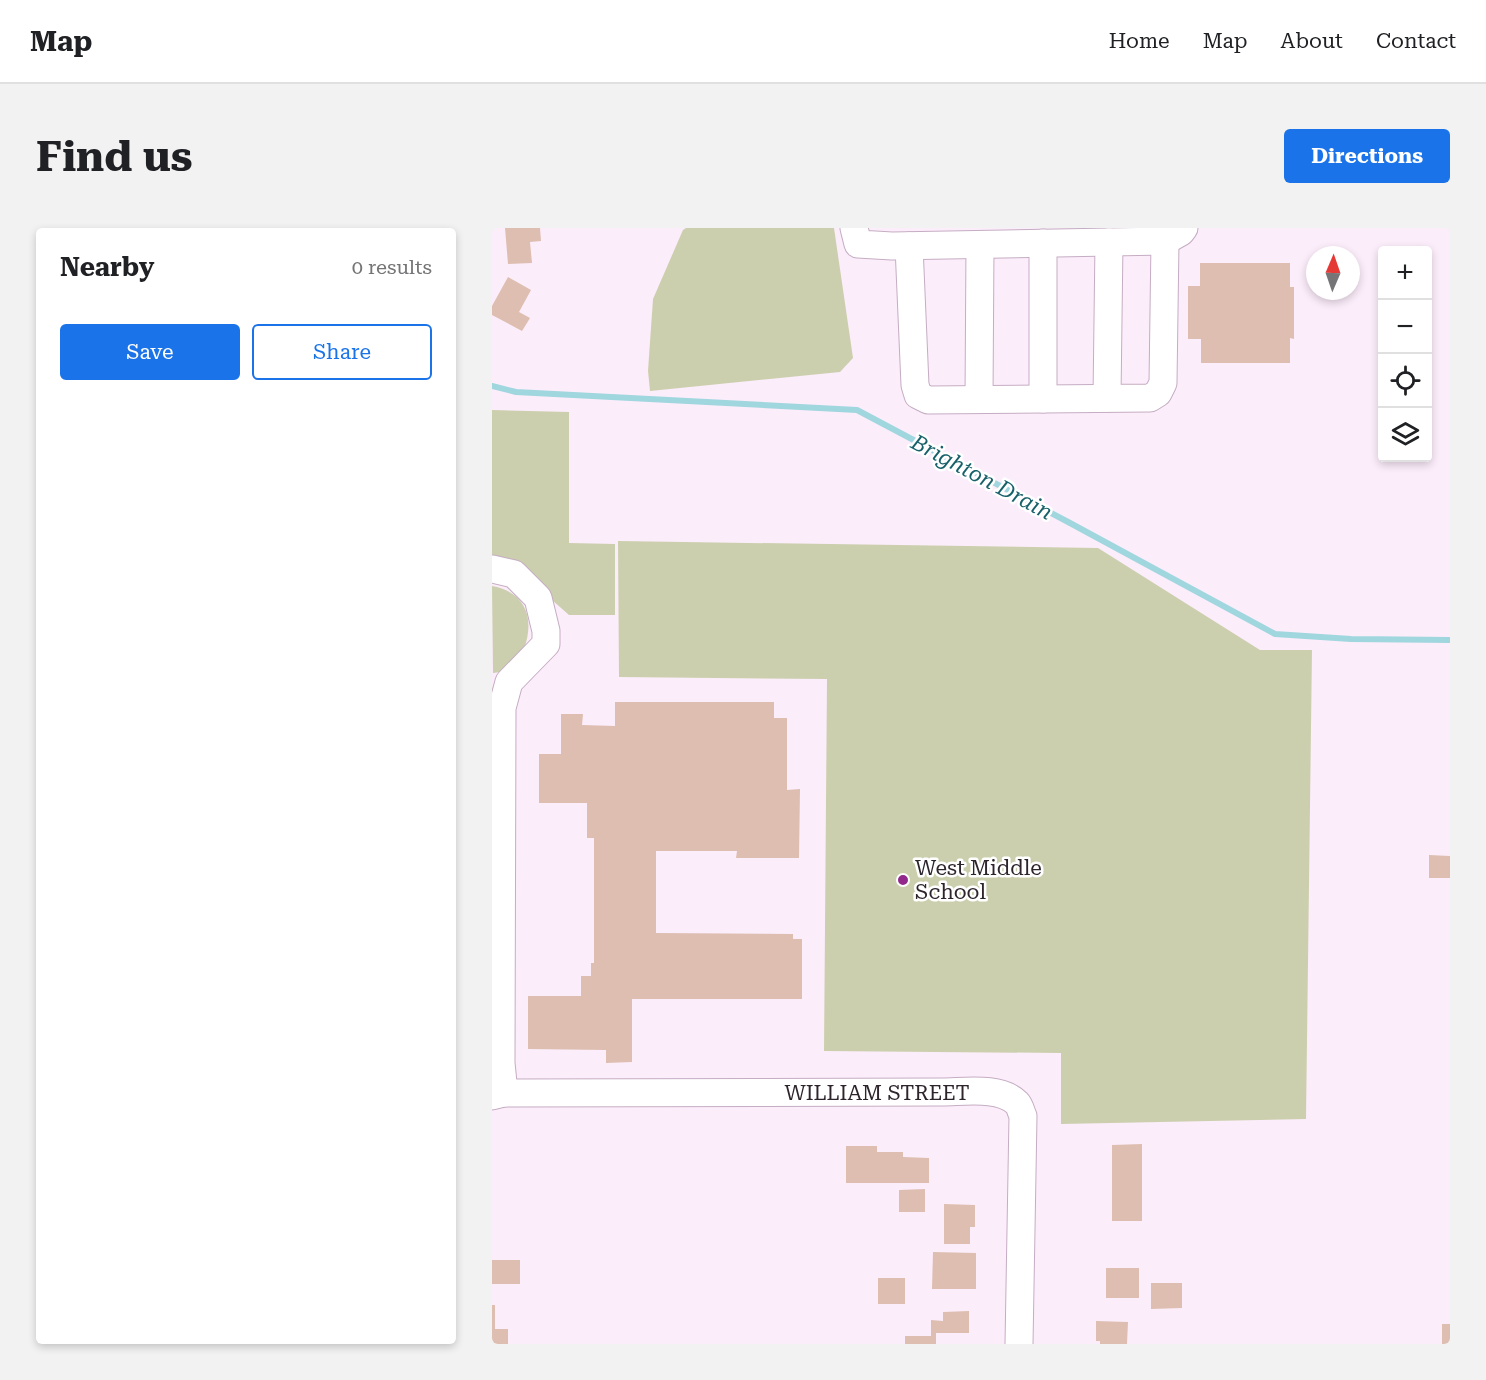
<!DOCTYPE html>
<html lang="en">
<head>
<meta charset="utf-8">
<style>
  body { margin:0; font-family:"Roboto Serif",serif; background:#f2f2f2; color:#202124 }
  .controls { position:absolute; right:18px; top:18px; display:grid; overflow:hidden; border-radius:6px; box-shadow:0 3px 9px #0003 }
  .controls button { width:54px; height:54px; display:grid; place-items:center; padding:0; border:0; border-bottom:2px solid #e0e0e0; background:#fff; color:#202124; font:30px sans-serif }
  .compass { position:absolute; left:814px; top:18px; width:54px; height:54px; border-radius:50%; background:#fff; box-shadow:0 3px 9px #0003; rotate:2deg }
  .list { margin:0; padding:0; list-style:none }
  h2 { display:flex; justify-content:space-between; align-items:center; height:78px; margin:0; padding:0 24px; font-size:26px }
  h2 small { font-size:20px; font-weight:400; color:#757577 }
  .actions { display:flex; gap:12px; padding:18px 24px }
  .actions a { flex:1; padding:14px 0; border:2px solid #1a73e8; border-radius:6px; text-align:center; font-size:21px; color:#1a73e8 }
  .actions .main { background:#1a73e8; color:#fff }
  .icon { flex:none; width:33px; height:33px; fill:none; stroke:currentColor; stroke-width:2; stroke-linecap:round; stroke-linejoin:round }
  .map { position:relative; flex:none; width:958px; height:1116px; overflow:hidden; border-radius:6px }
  header { display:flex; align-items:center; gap:36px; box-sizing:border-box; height:84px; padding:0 30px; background:#fff; border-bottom:2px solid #e0e0e0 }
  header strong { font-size:28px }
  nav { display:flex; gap:33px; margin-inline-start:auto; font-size:21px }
  .intro { display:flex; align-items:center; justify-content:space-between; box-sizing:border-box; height:144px; padding:0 36px }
  h1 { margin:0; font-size:42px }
  .button { padding:15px 27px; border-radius:6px; background:#1a73e8; color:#fff; font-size:21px; font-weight:700 }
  main { display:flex; gap:36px; padding:0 36px }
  aside { flex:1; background:#fff; border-radius:6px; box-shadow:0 3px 9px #0003 }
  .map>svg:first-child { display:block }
  .green { fill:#cbcfad }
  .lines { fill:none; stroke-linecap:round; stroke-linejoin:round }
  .stream { stroke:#a0d6de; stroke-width:6 }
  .building { fill:#ddbeb0 }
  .minor-casing { stroke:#c5adc3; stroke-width:29 }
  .minor { stroke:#fff; stroke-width:27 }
  .poi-dot { fill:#92288c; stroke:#fff; stroke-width:2 }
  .labels { text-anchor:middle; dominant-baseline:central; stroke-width:5; stroke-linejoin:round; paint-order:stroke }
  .poi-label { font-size:21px; fill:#2d242c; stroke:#fff; text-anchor:start }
  .street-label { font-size:21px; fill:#2d242c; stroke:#fff }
  .water-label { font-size:22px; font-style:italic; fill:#19616a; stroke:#fff }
</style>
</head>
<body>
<header>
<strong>Map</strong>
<nav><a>Home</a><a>Map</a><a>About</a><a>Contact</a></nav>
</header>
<div class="intro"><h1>Find us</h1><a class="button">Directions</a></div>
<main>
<aside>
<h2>Nearby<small>0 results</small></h2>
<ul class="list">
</ul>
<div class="actions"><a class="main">Save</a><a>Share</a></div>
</aside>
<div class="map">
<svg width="958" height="1116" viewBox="0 0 958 1116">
  <rect width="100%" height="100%" fill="#fcedfb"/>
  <g class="green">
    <polygon points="194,0 342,0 361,130 348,144 158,163 156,143 161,71 191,2"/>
    <polygon points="0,182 77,184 77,315 123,316 123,387 77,387 60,372 0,329"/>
    <polygon points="126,313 606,320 768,422 820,422 814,891 569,896 569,825 332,823 335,451 127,449"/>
    <path d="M0,358c34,6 43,33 32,63 -3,7 -9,18 -17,21 -4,2 -9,2 -14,3z"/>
  </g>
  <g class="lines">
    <polyline class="stream" points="0,158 24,164 365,182 578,295 783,406 859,411 958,412"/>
  </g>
  <g class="building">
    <polygon points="13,0 48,0 49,13 38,14 40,35 16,36"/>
    <polygon points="708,35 798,35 798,59 802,59 802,111 798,110 798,135 709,135 709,111 696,111 696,58 708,58"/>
    <polygon points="16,49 39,62 27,84 38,90 30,103 0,87 0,78"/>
    <polygon points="123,474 282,474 282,490 295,490 295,562 308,561 307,630 244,630 245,623 164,623 164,705 301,706 301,711 310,711 310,771 140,771 140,834 114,835 114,822 36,821 36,768 89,768 89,748 99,748 99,735 102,735 102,610 95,610 95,575 47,575 47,526 69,526 69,486 91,486 90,497 123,498"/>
    <polygon points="937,627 958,628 958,650 937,650"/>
    <polygon points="650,916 650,993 620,993 620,917"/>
    <polygon points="354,918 385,918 385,924 411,924 411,929 437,930 437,955 354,955"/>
    <polygon points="433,961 433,984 407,984 407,962"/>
    <polygon points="452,976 483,977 483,999 478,999 478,1016 452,1016"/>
    <polygon points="441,1024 484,1025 484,1061 440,1061"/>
    <rect x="0" y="1032" width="28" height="24"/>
    <rect x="614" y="1040" width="33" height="30"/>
    <rect x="386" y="1050" width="27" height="26"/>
    <polygon points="659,1055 690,1055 690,1080 659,1081"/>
    <polygon points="0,1077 3,1077 3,1101 16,1101 16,1116 0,1116"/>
    <polygon points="477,1083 477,1105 444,1105 444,1116 413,1116 413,1108 439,1108 439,1092 451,1093 451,1084"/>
    <polygon points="604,1093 636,1094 635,1116 608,1116 608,1113 604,1113"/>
    <rect x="950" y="1096" width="8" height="20"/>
  </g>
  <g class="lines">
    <defs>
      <g id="minor">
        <polyline points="362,0 366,16 400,18 673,13 689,4 692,0"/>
        <polyline points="417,18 423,157 426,167 436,172 658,170 666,165 671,155 673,13"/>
        <polyline points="615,170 617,14"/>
        <polyline points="487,171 488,17"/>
        <polyline points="551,171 551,15"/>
        <polyline points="0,341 22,346 46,370 54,403 54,416 17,454 10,480 9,835 12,865"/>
        <path d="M0,868l12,-3 438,-1c22,0 58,-6 75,11 3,3 4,9 6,13l-4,228"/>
      </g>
    </defs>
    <use href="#minor" class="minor-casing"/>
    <use href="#minor" class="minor"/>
  </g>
  <circle class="poi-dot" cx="411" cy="652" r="6"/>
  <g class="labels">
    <g class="poi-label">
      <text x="423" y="640">West Middle<tspan x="423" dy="24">School</tspan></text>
    </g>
    <g class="street-label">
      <text x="385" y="865">WILLIAM STREET</text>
    </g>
    <g class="water-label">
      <text transform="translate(490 249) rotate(28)">Brighton Drain</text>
    </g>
  </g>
</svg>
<div class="controls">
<button>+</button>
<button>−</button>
<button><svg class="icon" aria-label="locate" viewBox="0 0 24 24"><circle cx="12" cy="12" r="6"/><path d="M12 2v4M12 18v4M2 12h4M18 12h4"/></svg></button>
<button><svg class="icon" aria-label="layers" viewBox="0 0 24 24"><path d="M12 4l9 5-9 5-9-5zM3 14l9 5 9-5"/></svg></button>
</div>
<svg class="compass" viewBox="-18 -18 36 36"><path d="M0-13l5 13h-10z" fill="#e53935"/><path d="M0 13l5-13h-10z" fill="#757577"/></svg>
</div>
</main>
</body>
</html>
